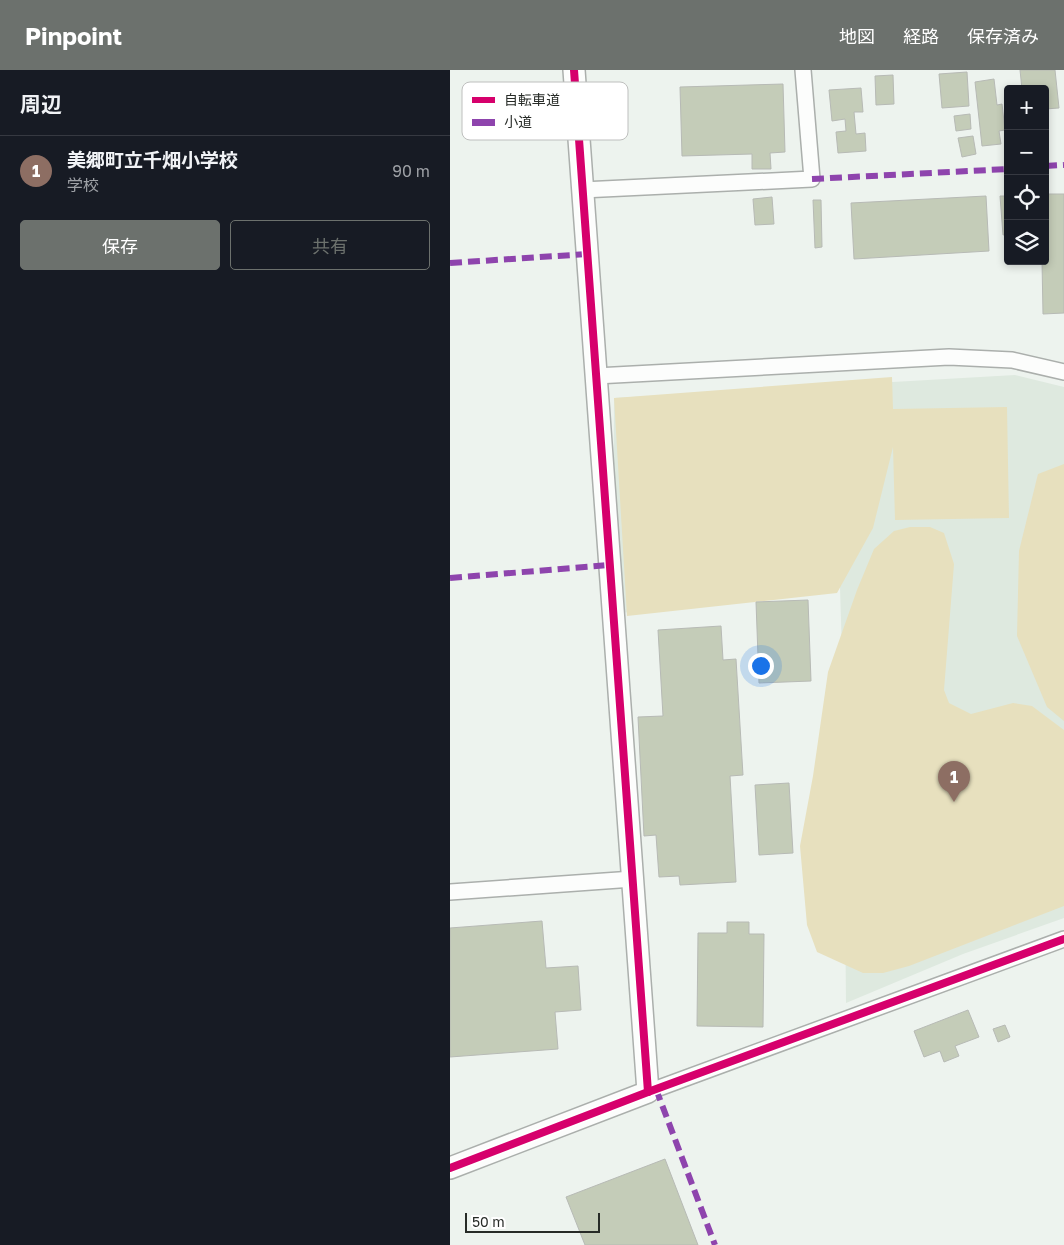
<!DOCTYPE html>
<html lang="ja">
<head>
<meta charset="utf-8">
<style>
  body { margin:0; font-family:"Golos Text","Noto Sans JP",sans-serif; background:#20242c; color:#f1f3f6 }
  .controls { position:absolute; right:15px; top:15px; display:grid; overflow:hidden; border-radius:5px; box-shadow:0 2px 8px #0003 }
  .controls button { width:45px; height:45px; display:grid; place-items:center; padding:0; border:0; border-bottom:1px solid #363941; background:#171b24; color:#f1f3f6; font:25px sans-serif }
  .scale { position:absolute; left:15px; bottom:12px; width:135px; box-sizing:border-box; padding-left:5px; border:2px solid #272b27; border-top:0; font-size:14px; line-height:18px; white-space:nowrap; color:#272b27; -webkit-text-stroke:4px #fff; paint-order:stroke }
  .you { position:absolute; left:310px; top:595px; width:18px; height:18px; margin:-12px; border:4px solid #fff; border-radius:50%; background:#1a73e8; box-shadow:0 0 0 8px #1a73e833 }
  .badge { display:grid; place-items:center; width:32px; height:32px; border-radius:50%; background:#6c716d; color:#fff; font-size:16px; font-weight:700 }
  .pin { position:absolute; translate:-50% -41px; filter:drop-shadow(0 1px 2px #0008) }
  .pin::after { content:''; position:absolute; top:26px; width:18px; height:15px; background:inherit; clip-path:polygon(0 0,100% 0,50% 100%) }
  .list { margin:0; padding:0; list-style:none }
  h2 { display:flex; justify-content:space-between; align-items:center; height:65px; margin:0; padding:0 20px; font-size:21px }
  h2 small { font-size:16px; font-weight:400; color:#9ea1a6 }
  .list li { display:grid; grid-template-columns:32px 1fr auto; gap:15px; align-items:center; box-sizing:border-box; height:70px; padding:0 20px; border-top:1px solid #363941 }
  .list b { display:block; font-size:19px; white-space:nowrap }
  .list p { margin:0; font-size:16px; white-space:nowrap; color:#9ea1a6 }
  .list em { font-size:16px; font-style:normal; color:#9ea1a6 }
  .actions { display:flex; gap:10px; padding:15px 20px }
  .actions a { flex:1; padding:11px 0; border:1px solid #6c716d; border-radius:5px; text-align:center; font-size:18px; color:#6c716d }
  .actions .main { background:#6c716d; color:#fff }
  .icon { flex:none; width:28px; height:28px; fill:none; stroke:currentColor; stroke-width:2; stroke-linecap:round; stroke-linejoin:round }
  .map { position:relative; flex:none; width:614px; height:1175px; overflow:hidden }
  header { display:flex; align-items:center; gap:30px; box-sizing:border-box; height:70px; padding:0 25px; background:#6c716d; color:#fff }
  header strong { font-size:24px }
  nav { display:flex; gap:28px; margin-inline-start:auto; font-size:18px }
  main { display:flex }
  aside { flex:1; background:#171b24 }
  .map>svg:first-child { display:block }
  .built { fill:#dee9df }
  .green { fill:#e7e0be }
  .building { fill:#c4ccb8; stroke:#b7bab5 }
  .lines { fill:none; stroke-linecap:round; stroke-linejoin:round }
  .street-casing { stroke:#abafac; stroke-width:18 }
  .secondary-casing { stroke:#abafac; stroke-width:24 }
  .street { stroke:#fcfdfc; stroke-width:15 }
  .secondary { stroke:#fcfdfc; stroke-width:21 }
  .quiet { stroke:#8e44ad; stroke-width:6; stroke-dasharray:12 6; stroke-linecap:butt }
  .cycleway-casing { stroke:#fff; stroke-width:11 }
  .cycleway { stroke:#d6006c; stroke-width:8 }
  .key { fill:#fff; stroke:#bebfbe; stroke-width:1 }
  .key-label { font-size:14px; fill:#272b27 }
</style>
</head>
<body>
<header>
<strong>Pinpoint</strong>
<nav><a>地図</a><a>経路</a><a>保存済み</a></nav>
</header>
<main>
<aside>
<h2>周辺<small></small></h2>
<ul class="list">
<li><span class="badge" style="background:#8d6e63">1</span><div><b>美郷町立千畑小学校</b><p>学校</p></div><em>90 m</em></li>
</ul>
<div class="actions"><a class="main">保存</a><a>共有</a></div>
</aside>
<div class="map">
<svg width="614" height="1175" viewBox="0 0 614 1175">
  <rect width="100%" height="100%" fill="#edf3ee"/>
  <polygon class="built" points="565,305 614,317 614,848 513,884 396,933 393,617 390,517 163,544 164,328"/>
  <g class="green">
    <polygon points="442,307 443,339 557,337 559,448 445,450 443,377 423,458 387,523 177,546 164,328"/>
    <polygon points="614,394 614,651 597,637 567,566 569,481 588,404"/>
    <polygon points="460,457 480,457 494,463 504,494 494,620 499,633 521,644 563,633 582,636 614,660 614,836 459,896 433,903 413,903 367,882 357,855 350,776 363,706 378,602 407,520 424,479 444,461"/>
  </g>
  <g class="building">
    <polygon points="570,0 605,0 609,38 595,39 595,19 572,19"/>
    <polygon points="517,2 519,36 492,38 489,4"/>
    <polygon points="443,5 444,34 426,35 425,6"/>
    <polygon points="544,9 547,35 552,34 555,60 549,61 551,74 532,76 525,12"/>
    <polygon points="333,14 335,82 320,83 321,99 302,99 302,84 232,86 230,17"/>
    <polygon points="411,18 413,42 404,42 406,64 415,63 416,81 388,83 386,62 396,61 395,49 382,51 379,20"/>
    <polygon points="520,44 521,59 506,61 504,46"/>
    <polygon points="523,66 526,84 512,87 508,68"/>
    <polygon points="595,124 614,124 614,243 593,244 592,191 595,191"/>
    <polygon points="536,126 539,181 404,189 401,133"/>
    <polygon points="550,126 558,126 558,164 553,165"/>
    <polygon points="322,127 324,154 305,155 303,129"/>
    <polygon points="363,130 371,130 372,177 365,178"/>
    <polygon points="358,530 361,611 309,613 306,532"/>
    <polygon points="271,556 273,590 286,589 293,705 280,706 286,812 230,815 229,806 209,807 206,765 194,766 188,647 213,646 208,560"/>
    <polygon points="339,713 343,783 309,785 305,715"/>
    <polygon points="92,851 96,898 128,896 131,940 105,942 108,979 0,987 0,858"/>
    <polygon points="277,852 299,852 299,864 314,864 313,957 247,956 248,863 277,863"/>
    <polygon points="518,940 529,967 505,976 509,986 494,992 490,981 474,987 464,961"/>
    <polygon points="555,955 560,967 548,972 543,959"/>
    <polygon points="215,1089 248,1175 135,1175 116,1127"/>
  </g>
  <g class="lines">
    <defs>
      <g id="street">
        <polyline points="132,120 362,109 353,0"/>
        <polyline points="146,306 499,287 562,290 614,302"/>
        <polyline points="0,822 183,809"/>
        <polyline points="198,1022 614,869"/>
      </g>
      <polyline id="secondary" points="0,1098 198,1022 124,0"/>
    </defs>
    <use href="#street" class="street-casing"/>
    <use href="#secondary" class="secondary-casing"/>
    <use href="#street" class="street"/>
    <use href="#secondary" class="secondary"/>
    <g class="quiet">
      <polyline points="595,96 614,95"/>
      <polyline points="362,109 558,99"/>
      <polyline points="0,193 137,184"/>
      <polyline points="0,508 159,495"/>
      <polyline points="206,1019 265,1175"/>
    </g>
    <defs>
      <g id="cycleway">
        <polyline points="124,0 198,1022"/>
        <polyline points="0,1098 198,1022 614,869"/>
      </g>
    </defs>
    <use href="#cycleway" class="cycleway-casing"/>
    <use href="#cycleway" class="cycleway"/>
  </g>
  <rect x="12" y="12" width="166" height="58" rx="8" class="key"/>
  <rect x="22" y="27" width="23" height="6" fill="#d6006c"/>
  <rect x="22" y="49" width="23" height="7" fill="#8e44ad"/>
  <g class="key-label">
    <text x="54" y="35">自転車道</text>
    <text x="54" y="57">小道</text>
  </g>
</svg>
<div class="controls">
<button>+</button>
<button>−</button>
<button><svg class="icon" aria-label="locate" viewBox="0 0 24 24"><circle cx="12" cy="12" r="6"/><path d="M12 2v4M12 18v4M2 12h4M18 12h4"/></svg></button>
<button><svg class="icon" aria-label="layers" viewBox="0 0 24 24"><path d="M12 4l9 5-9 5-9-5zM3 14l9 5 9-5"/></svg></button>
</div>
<div class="scale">50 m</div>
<div class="you"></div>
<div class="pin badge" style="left:504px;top:732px;background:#8d6e63">1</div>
</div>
</main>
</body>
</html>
